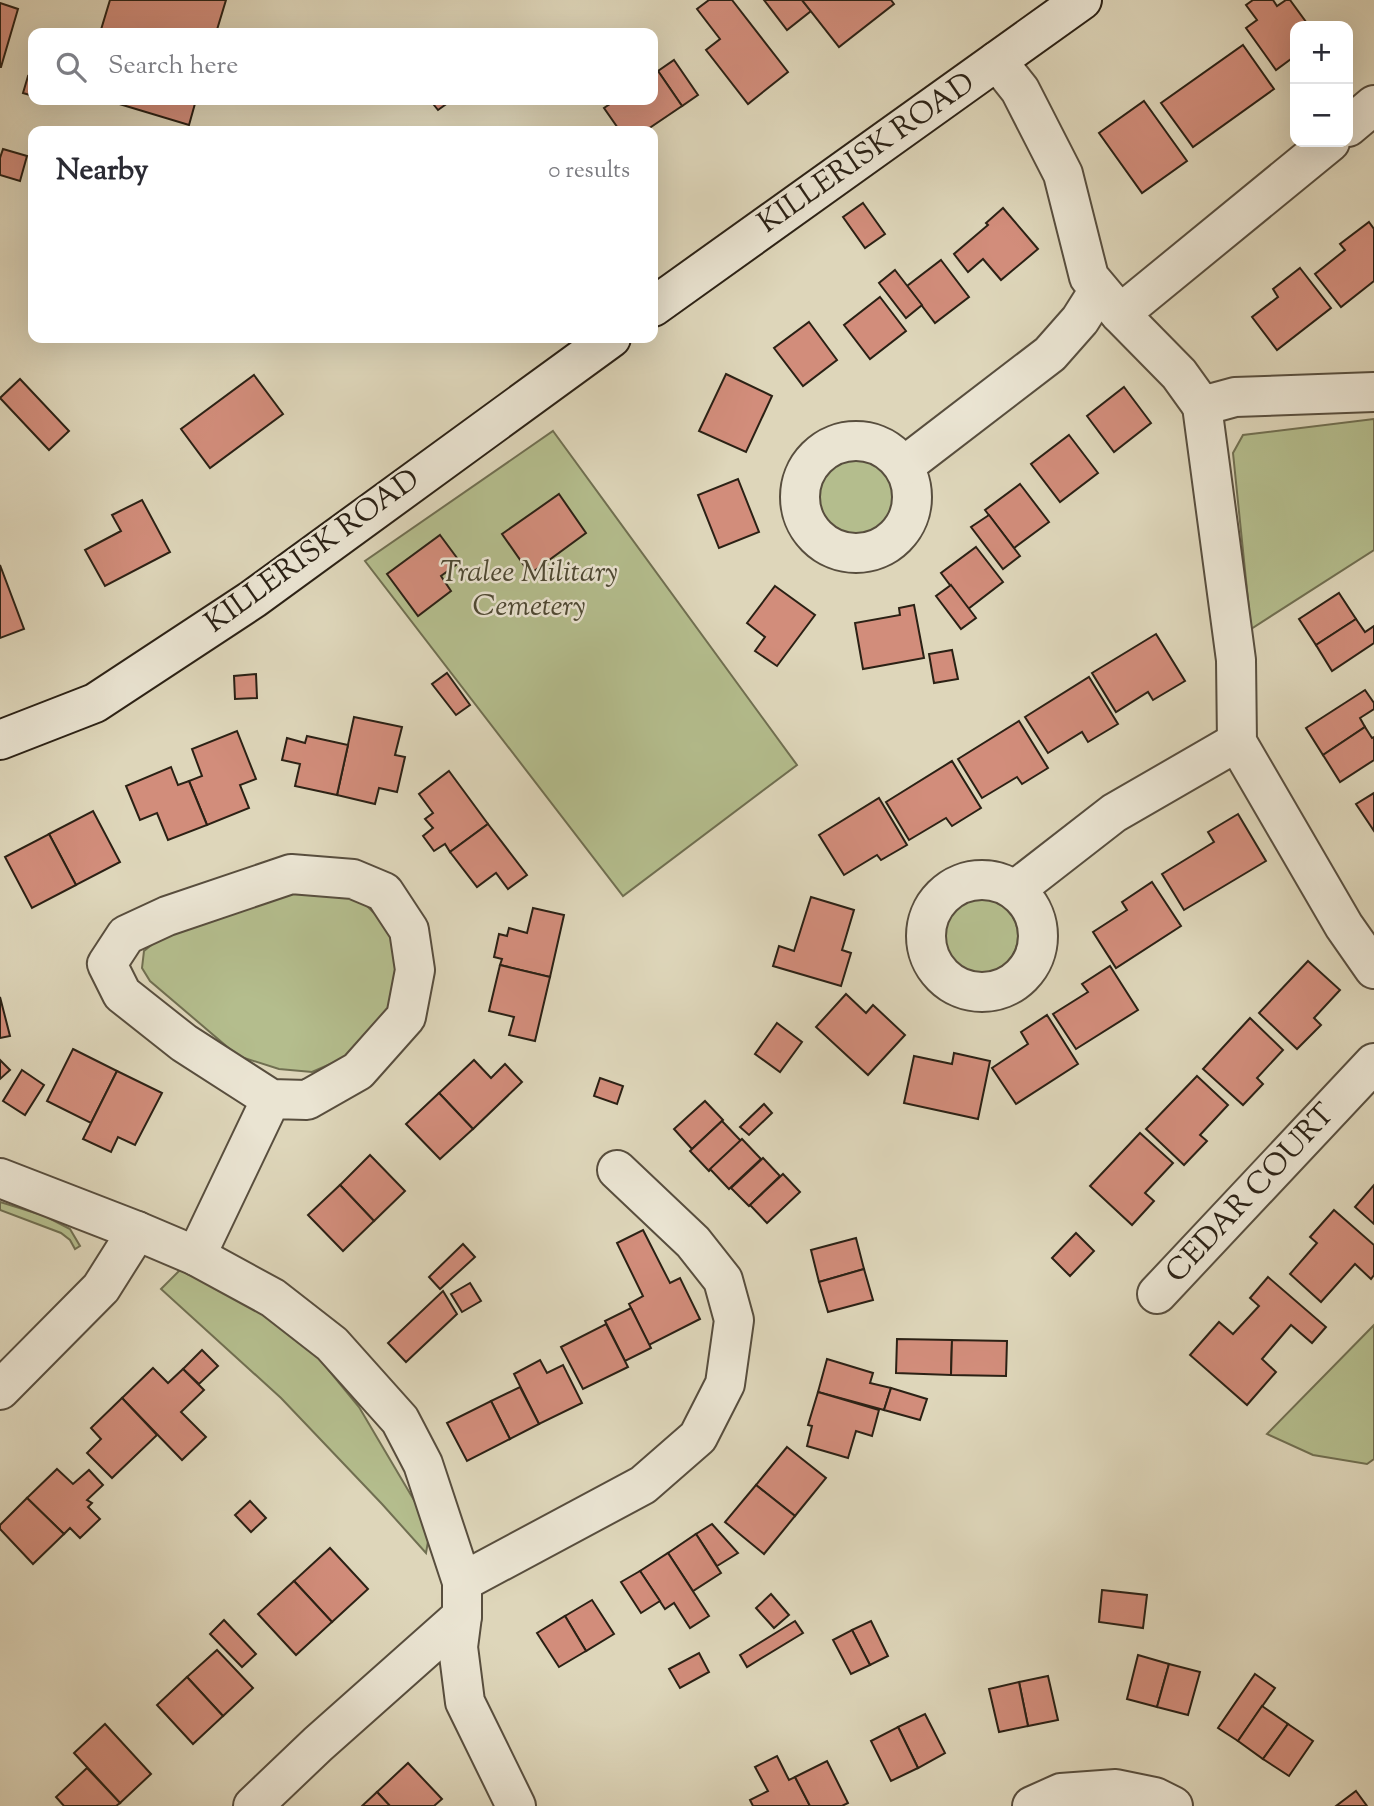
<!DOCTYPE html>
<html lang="en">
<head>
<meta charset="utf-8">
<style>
  body { margin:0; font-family:"Sorts Mill Goudy",serif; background:#f2f2f3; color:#2b2b33 }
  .controls { position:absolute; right:21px; top:21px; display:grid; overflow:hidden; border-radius:14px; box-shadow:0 7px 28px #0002 }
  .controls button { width:63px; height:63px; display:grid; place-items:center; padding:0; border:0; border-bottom:2px solid #e1e1e2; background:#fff; color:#2b2b33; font:35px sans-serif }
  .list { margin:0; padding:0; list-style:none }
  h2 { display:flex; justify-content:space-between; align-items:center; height:91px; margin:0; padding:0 28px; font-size:30px }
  h2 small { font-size:23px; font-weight:400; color:#7c7c81 }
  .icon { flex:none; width:38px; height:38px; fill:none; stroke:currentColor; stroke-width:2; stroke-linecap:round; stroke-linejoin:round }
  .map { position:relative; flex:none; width:1374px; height:1806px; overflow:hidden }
  .search { position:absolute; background:#fff; box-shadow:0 7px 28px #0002; left:28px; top:28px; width:630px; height:77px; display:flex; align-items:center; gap:18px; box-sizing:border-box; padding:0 24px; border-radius:14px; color:#7c7c81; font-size:26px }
  .panel { position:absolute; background:#fff; box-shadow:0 7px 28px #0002; left:28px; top:126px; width:630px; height:217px; border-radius:14px }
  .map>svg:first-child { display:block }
  .green { fill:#b4bd8d; stroke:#706f51; stroke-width:2 }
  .building { fill:#d28d7b; stroke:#2b2115; stroke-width:2 }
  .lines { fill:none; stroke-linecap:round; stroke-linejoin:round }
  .street-casing { stroke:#584e3e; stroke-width:42 }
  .secondary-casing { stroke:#2b2115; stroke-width:42 }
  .street { stroke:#eae4d2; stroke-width:38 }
  .secondary { stroke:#eae4d2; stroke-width:38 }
  .labels { text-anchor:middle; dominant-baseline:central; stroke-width:5; stroke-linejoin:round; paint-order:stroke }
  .street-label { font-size:30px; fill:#2b2115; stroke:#eae4d2 }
  .park-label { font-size:30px; font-style:italic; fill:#4d4833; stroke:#eae4d2 }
</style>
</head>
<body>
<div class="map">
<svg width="1374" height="1806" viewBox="0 0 1374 1806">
  <rect width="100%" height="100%" fill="#ded6ba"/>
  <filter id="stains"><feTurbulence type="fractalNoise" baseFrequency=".00286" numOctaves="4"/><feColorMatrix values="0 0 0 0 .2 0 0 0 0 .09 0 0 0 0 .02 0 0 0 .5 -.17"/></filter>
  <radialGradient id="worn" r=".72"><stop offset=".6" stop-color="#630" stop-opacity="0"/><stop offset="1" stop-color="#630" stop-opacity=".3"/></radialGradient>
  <g class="green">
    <polygon points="1374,419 1374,550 1251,629 1233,453 1243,435"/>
    <polygon points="553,431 797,765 623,896 365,561"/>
    <circle cx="856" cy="498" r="38"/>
    <polygon points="311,886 360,899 389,928 400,987 390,1015 342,1059 312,1072 279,1069 238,1056 150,981 142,968 144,951 165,934"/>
    <circle cx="981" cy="936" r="37"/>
    <polygon points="0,1202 45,1216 70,1229 80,1246 75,1249 70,1240 61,1233 0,1210"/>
    <polygon points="181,1269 232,1290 313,1351 359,1407 421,1512 430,1530 426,1553 382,1504 281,1398 161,1289"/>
    <polygon points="1374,1325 1374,1459 1367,1464 1313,1455 1267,1434"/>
  </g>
  <g class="building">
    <polygon points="110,0 226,0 216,33 100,33"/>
    <polygon points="709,0 732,0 788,72 748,104 706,50 720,39 697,9"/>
    <polygon points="764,0 802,0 811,11 787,30"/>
    <polygon points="802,0 891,0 894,4 839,47"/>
    <polygon points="1253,0 1273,0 1277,6 1286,0 1290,0 1309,26 1295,26 1295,56 1276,70 1246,28 1257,20 1246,5"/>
    <polygon points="0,3 18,9 1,67 0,67"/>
    <polygon points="1243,45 1274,89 1193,147 1161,103"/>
    <polygon points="674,60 698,95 682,106 658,71"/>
    <polygon points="658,71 682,106 645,131 620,131 604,108 616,100 653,100 653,74"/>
    <polygon points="28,76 33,78 33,96 23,93"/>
    <polygon points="106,100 196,100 189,125"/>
    <polygon points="430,100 452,100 438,110"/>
    <polygon points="1144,101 1187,161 1142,193 1099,133"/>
    <polygon points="3,149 27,156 20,181 0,175 0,158"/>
    <polygon points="863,203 885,234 865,248 843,217"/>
    <polygon points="1003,208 1038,249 1001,280 983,259 968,272 954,254 988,225 986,223"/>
    <polygon points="1369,222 1374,229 1374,281 1341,307 1315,274 1345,250 1340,244"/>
    <polygon points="941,260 969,297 935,323 907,286"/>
    <polygon points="1300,268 1331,308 1277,350 1252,317 1278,297 1273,289"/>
    <polygon points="895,270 922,305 906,318 879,283"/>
    <polygon points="880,297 906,331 870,359 844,325"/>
    <polygon points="809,322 837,360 803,386 774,348"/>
    <polygon points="726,374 772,396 746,452 699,431"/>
    <polygon points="254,375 283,414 210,468 181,429"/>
    <polygon points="20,379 69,431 49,450 0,398"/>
    <polygon points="1124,387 1151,423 1114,452 1087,416"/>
    <polygon points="1069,435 1098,473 1060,502 1031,464"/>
    <polygon points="738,479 759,532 719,548 698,495"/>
    <polygon points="1020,484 1049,522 1014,548 985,510"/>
    <polygon points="559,494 586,533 530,574 502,534"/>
    <polygon points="142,500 170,552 105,586 85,550 121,531 112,515"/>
    <polygon points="989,515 1020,556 1003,569 971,527"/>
    <polygon points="440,535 460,562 441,576 451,591 418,616 387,574"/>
    <polygon points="976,547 1003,582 968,609 941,573"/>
    <polygon points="0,565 24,629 0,638"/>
    <polygon points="951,585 976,618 961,629 936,596"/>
    <polygon points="775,586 815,615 777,666 755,651 765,637 747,623"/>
    <polygon points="1339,593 1356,619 1316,645 1299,619"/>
    <polygon points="914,605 924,658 863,669 855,623 900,615 899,608"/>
    <polygon points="1356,619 1365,632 1374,626 1374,643 1332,671 1316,645"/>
    <polygon points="1156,634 1185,681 1153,700 1148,692 1116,712 1092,673"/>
    <polygon points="952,650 958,679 934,683 929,654"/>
    <polygon points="447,673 470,705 456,715 432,684"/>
    <polygon points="256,674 257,698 235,699 234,676"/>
    <polygon points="1089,677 1118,724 1088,742 1082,732 1048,753 1025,717"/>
    <polygon points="1365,690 1374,703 1374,709 1360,718 1365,727 1323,755 1306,728"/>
    <polygon points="354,717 402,727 395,755 405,757 397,792 379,788 375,804 337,795"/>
    <polygon points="1019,721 1048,768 1022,784 1017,777 982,798 958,759"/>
    <polygon points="1365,727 1372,738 1374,737 1374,760 1340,782 1323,755"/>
    <polygon points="237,731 256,779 240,785 249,808 207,825 189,781 202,776 192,749"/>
    <polygon points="307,736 348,745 337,795 295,786 300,764 282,760 287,738 305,743"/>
    <polygon points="952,761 981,808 952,826 946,818 909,840 886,802"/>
    <polygon points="171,767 178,785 189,781 207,825 168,840 157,813 140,820 126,786"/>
    <polygon points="449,771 488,824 450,852 445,844 434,851 423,836 433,828 425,819 433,813 419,794"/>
    <polygon points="1374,793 1374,831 1356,804"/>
    <polygon points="879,798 907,845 881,860 877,855 844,875 819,835"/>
    <polygon points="93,811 120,862 76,885 49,834"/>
    <polygon points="1238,814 1266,861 1184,910 1162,874 1214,842 1208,832"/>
    <polygon points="488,824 527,875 508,889 496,873 477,887 450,852"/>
    <polygon points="49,834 76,885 32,908 5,857"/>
    <polygon points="1152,882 1181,926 1116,968 1093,932 1127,910 1122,902"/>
    <polygon points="811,897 854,910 842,950 851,953 841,986 773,966 779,946 794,951"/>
    <polygon points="533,908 564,915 550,977 500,965 502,959 494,957 499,934 507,936 509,928 527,933"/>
    <polygon points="1308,961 1340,990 1314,1018 1321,1025 1297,1049 1259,1013"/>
    <polygon points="500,965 550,977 535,1041 509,1035 514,1017 489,1011"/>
    <polygon points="1110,966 1138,1010 1076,1049 1053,1014 1088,992 1082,984"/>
    <polygon points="846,994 866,1013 873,1005 905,1035 868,1075 816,1027"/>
    <polygon points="0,997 10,1036 0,1038"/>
    <polygon points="1047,1015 1078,1064 1016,1104 992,1068 1028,1044 1021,1032"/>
    <polygon points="1250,1018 1283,1050 1257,1078 1263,1084 1243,1105 1203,1069"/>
    <polygon points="777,1023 802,1042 780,1072 755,1054"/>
    <polygon points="73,1049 117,1071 91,1123 47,1101"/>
    <polygon points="954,1053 990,1061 978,1119 904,1103 914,1056 952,1064"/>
    <polygon points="0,1060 10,1070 0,1079"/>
    <polygon points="474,1060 491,1078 505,1064 522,1082 473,1129 439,1093"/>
    <polygon points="22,1070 44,1085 25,1115 3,1101"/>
    <polygon points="117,1071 162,1093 135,1145 118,1137 111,1152 83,1139"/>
    <polygon points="1197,1076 1228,1105 1200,1135 1207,1141 1184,1165 1146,1129"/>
    <polygon points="600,1078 623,1086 617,1104 594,1096"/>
    <polygon points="439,1093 473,1129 440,1159 406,1124"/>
    <polygon points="705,1101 723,1120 692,1149 674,1129"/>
    <polygon points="764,1104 772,1113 749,1135 740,1127"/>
    <polygon points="722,1121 741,1141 709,1171 690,1151"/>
    <polygon points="1140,1133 1173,1163 1145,1193 1154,1201 1132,1225 1090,1186"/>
    <polygon points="742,1139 761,1159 729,1189 710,1169"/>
    <polygon points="370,1155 405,1191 374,1221 340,1185"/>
    <polygon points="763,1158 780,1176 749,1206 731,1188"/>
    <polygon points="783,1174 800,1192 767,1223 750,1205"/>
    <polygon points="340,1185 374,1221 343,1251 308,1215"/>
    <polygon points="1374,1185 1374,1224 1355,1207"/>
    <polygon points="1334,1210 1374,1245 1374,1275 1371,1279 1355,1264 1321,1302 1290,1274 1317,1243 1310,1237"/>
    <polygon points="643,1230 670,1283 680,1278 700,1319 649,1345 629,1304 643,1296 617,1243"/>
    <polygon points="1076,1233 1094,1251 1070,1276 1052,1258"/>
    <polygon points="856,1238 864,1269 819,1282 811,1250"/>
    <polygon points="463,1244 475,1257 440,1289 429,1277"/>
    <polygon points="864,1269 873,1300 828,1312 819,1282"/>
    <polygon points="1268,1277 1326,1327 1312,1343 1291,1325 1262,1359 1276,1372 1247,1405 1190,1355 1219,1322 1233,1334 1259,1306 1250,1298"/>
    <polygon points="470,1283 481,1301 462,1312 451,1294"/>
    <polygon points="443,1291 457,1314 406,1362 388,1343"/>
    <polygon points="631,1308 651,1348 625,1361 605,1321"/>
    <polygon points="606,1324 628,1367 583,1389 561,1347"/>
    <polygon points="897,1339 952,1340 951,1375 896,1373"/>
    <polygon points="952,1340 1007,1341 1006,1376 951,1375"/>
    <polygon points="202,1350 218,1366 199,1384 183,1369"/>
    <polygon points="827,1359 873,1373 870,1383 891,1388 884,1410 818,1392"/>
    <polygon points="540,1360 547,1373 563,1365 582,1403 539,1424 514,1374"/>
    <polygon points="153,1368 168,1383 183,1369 204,1390 181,1412 206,1437 182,1460 122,1398"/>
    <polygon points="520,1387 539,1424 510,1439 491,1401"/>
    <polygon points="891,1388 927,1399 920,1420 884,1410"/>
    <polygon points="818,1392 879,1410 872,1436 856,1431 848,1458 807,1446 812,1426 808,1425"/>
    <polygon points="122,1398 157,1435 112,1478 87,1453 101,1439 91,1428"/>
    <polygon points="491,1401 510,1439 467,1461 447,1423"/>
    <polygon points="787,1447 826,1478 795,1516 756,1485"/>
    <polygon points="57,1469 73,1484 89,1470 103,1485 87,1500 92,1503 88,1507 100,1519 80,1538 70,1528 64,1534 27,1498"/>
    <polygon points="756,1485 795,1516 764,1554 725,1522"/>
    <polygon points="27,1498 64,1534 33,1564 0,1529 0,1525"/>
    <polygon points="250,1501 266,1518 251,1532 235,1515"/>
    <polygon points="712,1524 738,1553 717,1566 696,1534"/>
    <polygon points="696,1534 721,1573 693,1591 668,1553"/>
    <polygon points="330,1548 368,1589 332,1622 294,1581"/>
    <polygon points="668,1553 709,1616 690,1628 674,1603 665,1609 640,1571"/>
    <polygon points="640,1571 660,1601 641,1613 621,1582"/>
    <polygon points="294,1581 332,1622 296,1655 258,1614"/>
    <polygon points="1102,1590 1147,1595 1143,1628 1099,1622"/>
    <polygon points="771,1594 789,1615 774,1628 756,1608"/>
    <polygon points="592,1600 614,1634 586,1651 565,1616"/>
    <polygon points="565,1616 586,1651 559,1667 537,1633"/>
    <polygon points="224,1620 256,1654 242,1667 210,1634"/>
    <polygon points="795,1621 803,1633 747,1667 740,1655"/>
    <polygon points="871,1621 888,1656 870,1665 852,1630"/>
    <polygon points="852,1630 870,1665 851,1674 833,1640"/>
    <polygon points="217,1650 253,1688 223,1716 187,1677"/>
    <polygon points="699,1653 709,1672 680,1688 669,1669"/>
    <polygon points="1138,1655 1169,1664 1157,1707 1127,1699"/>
    <polygon points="1169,1664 1200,1672 1188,1715 1157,1707"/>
    <polygon points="1255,1674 1275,1688 1238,1741 1218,1728"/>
    <polygon points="1048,1676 1058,1720 1028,1726 1019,1682"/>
    <polygon points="187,1677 223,1716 193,1744 157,1705"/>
    <polygon points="1019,1682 1028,1726 999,1732 989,1689"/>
    <polygon points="1262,1706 1288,1724 1263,1759 1238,1741"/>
    <polygon points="925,1714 945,1753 918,1768 898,1727"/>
    <polygon points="105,1724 151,1774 120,1803 74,1753"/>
    <polygon points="1288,1724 1313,1741 1289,1776 1263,1759"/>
    <polygon points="898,1727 918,1768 891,1781 871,1741"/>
    <polygon points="777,1756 789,1780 795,1777 810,1806 753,1806 750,1800 768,1791 755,1767"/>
    <polygon points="827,1761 848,1803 842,1806 810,1806 795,1777"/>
    <polygon points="408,1763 442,1799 434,1806 390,1806 377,1792"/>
    <polygon points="87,1768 120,1803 116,1806 64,1806 56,1797"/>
    <polygon points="1356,1791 1367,1806 1336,1806"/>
    <polygon points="377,1792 390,1806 362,1806"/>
  </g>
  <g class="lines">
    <defs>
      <g id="street">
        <polyline points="997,61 1020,90 1063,174 1089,277 1120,314 1179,374 1202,406 1235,397 1374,392"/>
        <polyline points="1348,127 1374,105"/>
        <polyline points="1120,314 1330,142"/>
        <polyline points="1202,406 1236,660 1237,742 1344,926 1374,969"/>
        <circle cx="856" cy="497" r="56"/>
        <polyline points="904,466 1050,354 1080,320 1099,290"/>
        <circle cx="982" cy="936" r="56"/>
        <polyline points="1015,890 1114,813 1237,742"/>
        <polyline points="0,1178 137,1231 196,1256 273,1298 332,1344 400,1420 423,1464 462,1582 462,1616 458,1647 465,1702 516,1806"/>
        <polyline points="196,1256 271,1099 307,1100 358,1071 406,1017 415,970 409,930 384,892 353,879 291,874 167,916 126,935 107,964 122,994 184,1043 271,1099"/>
        <polyline points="1157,1294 1374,1063"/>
        <polyline points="0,1390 101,1288 137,1231"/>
        <polyline points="462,1582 643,1485 698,1437 725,1384 734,1320 723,1280 693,1242 617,1170"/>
        <polyline points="253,1806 318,1744 462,1616"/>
        <polyline points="1032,1806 1061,1793 1116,1789 1155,1797 1173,1806"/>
      </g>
      <g id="secondary">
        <polyline points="653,307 1082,0"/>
        <polyline points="0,740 95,703 253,599 611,338"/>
      </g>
    </defs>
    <use href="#street" class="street-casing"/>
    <use href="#secondary" class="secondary-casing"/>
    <use href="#street" class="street"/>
    <use href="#secondary" class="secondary"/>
  </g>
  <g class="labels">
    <g class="street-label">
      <text transform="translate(867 154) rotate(-35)">KILLERISK ROAD</text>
      <text transform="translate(313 552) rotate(-36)">KILLERISK ROAD</text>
      <text transform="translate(1251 1194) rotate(-47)">CEDAR COURT</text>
    </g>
    <g class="park-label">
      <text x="529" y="573">Tralee Military<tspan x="529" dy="34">Cemetery</tspan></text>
    </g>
  </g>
  <rect width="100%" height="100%" filter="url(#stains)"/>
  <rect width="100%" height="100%" fill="url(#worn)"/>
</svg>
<div class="controls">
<button>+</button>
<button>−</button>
</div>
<div class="search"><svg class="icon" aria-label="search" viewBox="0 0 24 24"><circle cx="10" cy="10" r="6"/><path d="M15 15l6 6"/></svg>Search here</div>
<section class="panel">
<h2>Nearby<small>0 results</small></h2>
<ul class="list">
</ul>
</section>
</div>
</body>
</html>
